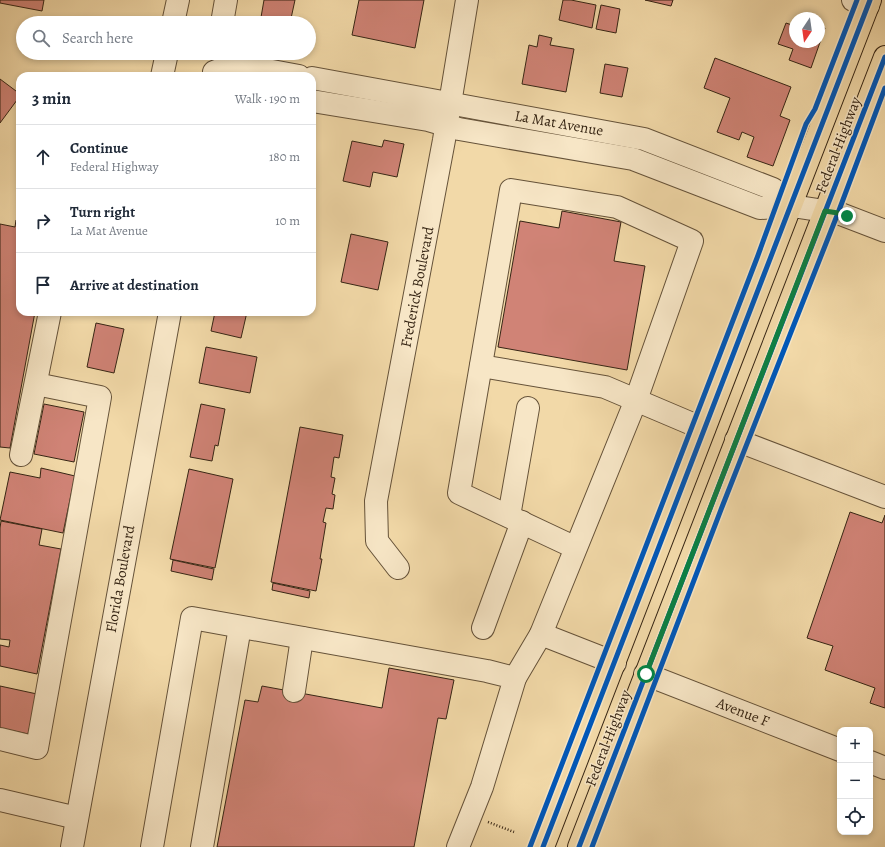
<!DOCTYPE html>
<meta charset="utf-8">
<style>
:root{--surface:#fff;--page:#f6f6f7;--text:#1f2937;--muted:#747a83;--line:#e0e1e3}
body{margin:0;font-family:Alegreya,serif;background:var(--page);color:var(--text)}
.controls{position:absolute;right:12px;bottom:12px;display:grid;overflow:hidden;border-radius:8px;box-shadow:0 2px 6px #0003}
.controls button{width:36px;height:36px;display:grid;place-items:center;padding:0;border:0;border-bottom:1px solid var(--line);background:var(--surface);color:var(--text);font:20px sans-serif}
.compass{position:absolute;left:789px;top:12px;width:36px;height:36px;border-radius:50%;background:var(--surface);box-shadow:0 2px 6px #0003;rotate:193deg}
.stop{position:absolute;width:12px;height:12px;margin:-9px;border:3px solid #0b8043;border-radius:50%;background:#fff}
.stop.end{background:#0b8043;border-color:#fff;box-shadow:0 1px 4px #0008}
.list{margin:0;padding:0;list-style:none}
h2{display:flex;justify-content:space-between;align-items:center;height:52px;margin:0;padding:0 16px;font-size:17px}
h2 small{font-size:13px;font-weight:400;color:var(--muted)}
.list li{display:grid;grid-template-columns:26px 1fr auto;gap:12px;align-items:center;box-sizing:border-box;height:64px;padding:0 16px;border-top:1px solid var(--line)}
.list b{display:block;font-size:15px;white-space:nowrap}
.list p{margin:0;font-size:13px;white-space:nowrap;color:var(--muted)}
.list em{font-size:13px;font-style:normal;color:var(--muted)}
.icon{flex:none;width:22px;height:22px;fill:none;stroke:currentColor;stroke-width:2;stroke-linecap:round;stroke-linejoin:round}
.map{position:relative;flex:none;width:885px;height:847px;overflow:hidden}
.search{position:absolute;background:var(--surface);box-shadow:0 2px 6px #0003;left:16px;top:16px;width:300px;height:44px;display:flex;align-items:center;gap:10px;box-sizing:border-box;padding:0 14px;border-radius:22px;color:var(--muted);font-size:15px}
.panel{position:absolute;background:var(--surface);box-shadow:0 2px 6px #0003;left:16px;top:72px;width:300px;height:244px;border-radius:12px}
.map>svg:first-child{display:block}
.building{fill:#d08376;stroke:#362514}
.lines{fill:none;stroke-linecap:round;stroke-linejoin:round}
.minor-casing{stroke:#655239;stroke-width:24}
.major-casing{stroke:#362514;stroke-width:24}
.path{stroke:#362514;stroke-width:2.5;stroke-dasharray:1 2;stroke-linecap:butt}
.minor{stroke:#f7e6c6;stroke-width:22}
.major{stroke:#f2d9a8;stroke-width:22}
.cycleway-casing{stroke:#f7e6c6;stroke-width:8}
.cycleway{stroke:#0057b8;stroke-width:5}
.route{stroke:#0b8043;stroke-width:5}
.labels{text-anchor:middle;stroke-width:3;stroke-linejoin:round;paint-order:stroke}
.street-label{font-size:15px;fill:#362514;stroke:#f7e6c6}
</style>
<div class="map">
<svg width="885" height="847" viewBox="0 0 885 847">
<rect width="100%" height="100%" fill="#f2d9a8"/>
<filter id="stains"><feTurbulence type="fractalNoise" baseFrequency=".005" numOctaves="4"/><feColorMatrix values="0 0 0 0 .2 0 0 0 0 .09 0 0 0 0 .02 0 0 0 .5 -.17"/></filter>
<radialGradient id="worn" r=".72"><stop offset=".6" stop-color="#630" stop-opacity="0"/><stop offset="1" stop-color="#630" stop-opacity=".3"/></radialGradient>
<g class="building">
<path d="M0 0H44L42 11 0 3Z"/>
<path d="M264 0H295L290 23H260Z"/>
<path d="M359 0H424L415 48 352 35Z"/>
<path d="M563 0H571L596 5 592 28 559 20Z"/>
<path d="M645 0H673L671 6Z"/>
<path d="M601 5 620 9 616 33 596 29Z"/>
<path d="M786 23 795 26V42H819V26L825 28 811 68 789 60 793 49 778 44Z"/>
<path d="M539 35 552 38 550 45 574 49 566 92 522 84 529 45 537 47Z"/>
<path d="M715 58 791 87 780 116 790 120 773 166 747 157 754 137 742 132 739 140 717 132 730 98 704 88Z"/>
<path d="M605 64 628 68 622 97 600 93Z"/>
<path d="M0 79 20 94V96L0 123Z"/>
<path d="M384 140 404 144 397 177 373 172 370 187 343 181 352 141 382 147Z"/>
<path d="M562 211 621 222 614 261 645 266 627 370 498 347 520 221 559 228Z"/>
<path d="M16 220H20V312H35L10 448 0 447V224L15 227Z"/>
<path d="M351 234 388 242 378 290 341 282Z"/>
<path d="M215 312H247L241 338 211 331Z"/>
<path d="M96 323 124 329 114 373 87 367Z"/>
<path d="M206 347 257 357 250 393 199 383Z"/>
<path d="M44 404 84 412 74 462 34 454Z"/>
<path d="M201 404 225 409 218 446 215 445 212 461 190 457Z"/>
<path d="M300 427 343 435 339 458 334 457 331 477 335 478 332 494 335 495 333 509 326 508 323 522 326 523 320 559H322L316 591 271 582Z"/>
<path d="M41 468 75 476 63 533 0 520 10 472 40 478Z"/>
<path d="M189 469 233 479 215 568 170 559Z"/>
<path d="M850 512 882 523 885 515V708L870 703 875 688 825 670 833 646 807 638Z"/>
<path d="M1 521 42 529 39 545 61 549 37 674 0 666V645L9 647 10 640 0 639V528Z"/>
<path d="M173 560 214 569 212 580 171 571Z"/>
<path d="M273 583 310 591 309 598 272 590Z"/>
<path d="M389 668 454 680 446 719 438 718 414 847H217L245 700 258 702 262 686 382 708Z"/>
<path d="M0 686 37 694 28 734 0 728Z"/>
</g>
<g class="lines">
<g class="minor-casing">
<g id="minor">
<path d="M853 0 868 6"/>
<path d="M173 23 178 0"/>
<path d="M222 23 226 0"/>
<path d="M162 76 167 53"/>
<path d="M218 76 214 72 234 64 299 76"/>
<path d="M312 78 644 139 773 189 792 206"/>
<path d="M312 101 428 120 459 129 633 159 760 208 792 206 838 213 885 231"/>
<path d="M481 366 605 387 704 429"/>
<path d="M736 440 885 497"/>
<path d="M21 455 50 312"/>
<path d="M509 516 528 408"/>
<path d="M398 568 377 541 376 501 444 140 467 0"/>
<path d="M483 628 522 522"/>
<path d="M541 634 615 663"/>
<path d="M645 674 840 750"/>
<path d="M515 678 541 634 636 400 692 241 617 207 511 190 459 493 576 548"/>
<path d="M294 691 302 638"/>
<path d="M0 739 37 748 100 397 36 384"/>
<path d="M870 762 885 768"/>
<path d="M0 800 77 818"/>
<path d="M72 847 170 312"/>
<path d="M152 847 192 618 487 671 515 678 482 787 458 847"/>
<path d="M202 847 240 627"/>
</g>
</g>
<g class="major-casing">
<g id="major">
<path d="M543 847 870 0"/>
<path d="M579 847 885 57"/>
</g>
</g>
<path class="path" d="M488 822 514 832"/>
<use href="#minor" class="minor"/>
<use href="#major" class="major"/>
<g class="cycleway-casing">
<g id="cycleway">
<path d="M530 847 757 258 806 124 815 109 857 0"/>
<path d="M543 847 870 0"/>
<path d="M579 847 885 57"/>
<path d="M592 847 722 507 838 213 885 88"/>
</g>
</g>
<use href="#cycleway" class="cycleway"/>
</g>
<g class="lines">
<path class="route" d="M646 674 825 211 838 213 847 216"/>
</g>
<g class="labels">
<g class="street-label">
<text transform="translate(559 123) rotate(10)" y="5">La Mat Avenue</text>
<text transform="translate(838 145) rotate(-69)" y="5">Federal Highway</text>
<text transform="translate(417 287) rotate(-79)" y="5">Frederick Boulevard</text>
<text transform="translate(120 579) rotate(-80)" y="5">Florida Boulevard</text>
<text transform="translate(743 712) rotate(21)" y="5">Avenue F</text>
<text transform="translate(608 738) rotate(-69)" y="5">Federal Highway</text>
</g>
</g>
<rect width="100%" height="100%" filter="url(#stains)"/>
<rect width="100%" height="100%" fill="url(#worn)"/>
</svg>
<div class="controls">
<button>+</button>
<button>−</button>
<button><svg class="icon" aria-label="locate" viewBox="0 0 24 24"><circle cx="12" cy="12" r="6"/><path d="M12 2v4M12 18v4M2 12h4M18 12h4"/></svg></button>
</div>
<svg class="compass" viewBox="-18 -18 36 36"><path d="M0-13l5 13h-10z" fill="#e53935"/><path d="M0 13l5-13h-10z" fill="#747a83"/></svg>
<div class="stop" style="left:646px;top:674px"></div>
<div class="stop end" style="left:847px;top:216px"></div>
<div class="search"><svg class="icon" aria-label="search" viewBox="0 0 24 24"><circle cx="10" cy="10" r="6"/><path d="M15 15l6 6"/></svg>Search here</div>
<section class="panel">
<h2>3 min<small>Walk · 190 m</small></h2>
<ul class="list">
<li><svg class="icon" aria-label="ahead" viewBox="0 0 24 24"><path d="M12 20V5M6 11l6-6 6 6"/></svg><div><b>Continue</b><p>Federal Highway</p></div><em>180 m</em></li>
<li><svg class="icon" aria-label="right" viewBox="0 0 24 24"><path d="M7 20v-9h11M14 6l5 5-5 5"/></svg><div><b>Turn right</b><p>La Mat Avenue</p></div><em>10 m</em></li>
<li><svg class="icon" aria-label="arrive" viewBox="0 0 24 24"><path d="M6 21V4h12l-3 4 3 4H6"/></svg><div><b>Arrive at destination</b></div></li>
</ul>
</section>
</div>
